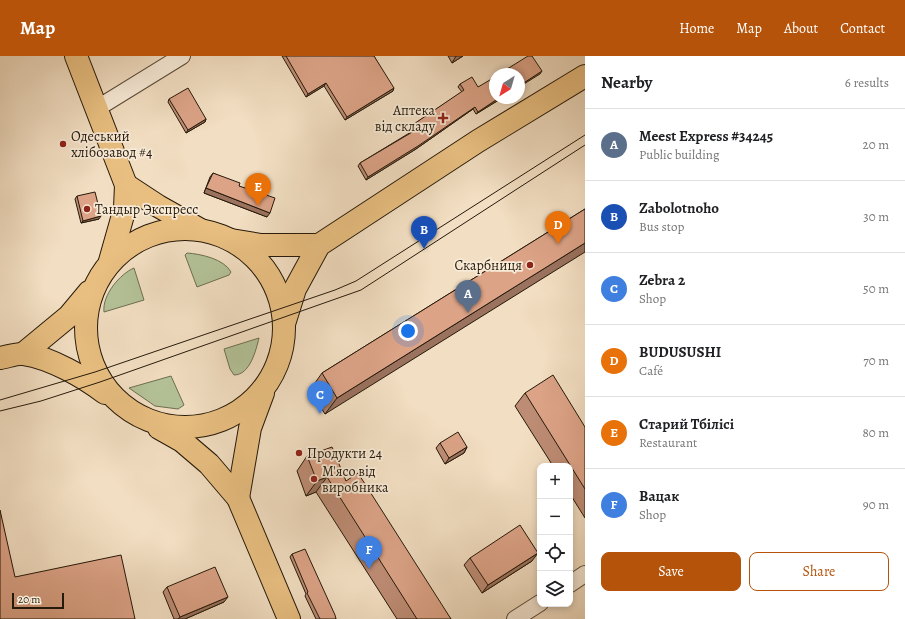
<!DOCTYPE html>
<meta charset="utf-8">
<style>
:root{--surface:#fff;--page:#f6f6f6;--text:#202124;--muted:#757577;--line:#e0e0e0;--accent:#b45309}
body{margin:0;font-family:Alegreya,serif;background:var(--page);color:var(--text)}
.controls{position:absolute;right:12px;bottom:12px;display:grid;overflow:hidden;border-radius:8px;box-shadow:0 2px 6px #0003}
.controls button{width:36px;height:36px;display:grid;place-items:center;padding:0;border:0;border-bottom:1px solid var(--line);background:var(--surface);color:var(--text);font:20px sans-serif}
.compass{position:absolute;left:489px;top:12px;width:36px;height:36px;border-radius:50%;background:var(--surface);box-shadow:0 2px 6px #0003;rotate:217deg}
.scale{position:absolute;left:12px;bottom:10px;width:52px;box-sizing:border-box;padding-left:4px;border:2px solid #25190a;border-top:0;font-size:11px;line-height:14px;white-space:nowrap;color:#25190a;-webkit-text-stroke:3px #f7ead7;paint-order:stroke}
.you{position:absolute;left:408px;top:275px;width:14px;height:14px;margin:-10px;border:3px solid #fff;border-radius:50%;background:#1a73e8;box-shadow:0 0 0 6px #1a73e833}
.badge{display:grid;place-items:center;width:26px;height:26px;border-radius:50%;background:var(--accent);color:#fff;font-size:13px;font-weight:700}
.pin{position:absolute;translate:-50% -33px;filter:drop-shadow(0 1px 2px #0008)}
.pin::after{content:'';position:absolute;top:21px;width:14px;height:12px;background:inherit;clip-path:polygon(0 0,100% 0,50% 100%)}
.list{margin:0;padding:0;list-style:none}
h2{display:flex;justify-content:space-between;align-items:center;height:52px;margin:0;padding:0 16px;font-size:17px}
h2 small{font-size:13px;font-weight:400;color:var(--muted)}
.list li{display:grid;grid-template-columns:26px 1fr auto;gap:12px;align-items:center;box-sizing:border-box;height:72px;padding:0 16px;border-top:1px solid var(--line)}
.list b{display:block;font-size:15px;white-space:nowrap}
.list p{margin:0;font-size:13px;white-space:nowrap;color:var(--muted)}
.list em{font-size:13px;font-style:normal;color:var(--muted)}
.actions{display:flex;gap:8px;padding:12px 16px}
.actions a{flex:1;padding:9px 0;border:1px solid var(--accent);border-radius:8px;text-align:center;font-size:14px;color:var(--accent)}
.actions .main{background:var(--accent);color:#fff}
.icon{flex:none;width:22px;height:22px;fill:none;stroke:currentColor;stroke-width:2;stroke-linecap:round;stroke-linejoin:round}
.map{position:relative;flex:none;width:585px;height:563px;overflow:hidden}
header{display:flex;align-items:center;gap:24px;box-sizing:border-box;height:56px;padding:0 20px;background:var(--accent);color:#fff}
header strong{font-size:19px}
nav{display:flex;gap:22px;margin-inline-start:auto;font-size:14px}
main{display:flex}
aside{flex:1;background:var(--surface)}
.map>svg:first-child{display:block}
.green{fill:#b4c298;stroke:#6c6e51}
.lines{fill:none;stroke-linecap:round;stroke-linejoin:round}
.street-casing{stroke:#584a38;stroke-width:18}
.primary-casing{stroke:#25190a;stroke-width:24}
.highway-casing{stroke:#25190a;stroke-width:24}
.street{stroke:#f7ead7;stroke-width:16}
.primary{stroke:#e9bf81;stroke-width:22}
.highway{stroke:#e9bf81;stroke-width:22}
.tram{stroke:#25190a;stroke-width:1}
.wall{fill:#bd8c74;stroke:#25190a}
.shaded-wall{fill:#9a725e;stroke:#25190a}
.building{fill:#dca387;stroke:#25190a}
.poi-dot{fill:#8f2418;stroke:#f7ead7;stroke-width:1.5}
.labels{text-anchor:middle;stroke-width:3.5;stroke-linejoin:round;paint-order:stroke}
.poi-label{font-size:14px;fill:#25190a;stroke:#f7ead7;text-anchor:start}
</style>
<header>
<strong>Map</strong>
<nav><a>Home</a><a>Map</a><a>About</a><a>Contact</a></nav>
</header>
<main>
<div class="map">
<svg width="585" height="563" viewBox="0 0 585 563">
<rect width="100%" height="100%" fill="#f2dec2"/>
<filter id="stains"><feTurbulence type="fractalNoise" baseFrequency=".005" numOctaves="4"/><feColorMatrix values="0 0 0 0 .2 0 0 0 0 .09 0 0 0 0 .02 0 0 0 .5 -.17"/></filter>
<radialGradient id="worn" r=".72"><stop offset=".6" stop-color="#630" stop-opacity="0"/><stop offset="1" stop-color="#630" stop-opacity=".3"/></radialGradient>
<g class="green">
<path d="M187 197C201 198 224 203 231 216L229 219 197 231 185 199Z"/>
<path d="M134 212 144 244 104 256C102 239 120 218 134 212Z"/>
<path d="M259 282C256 294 250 319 234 319L230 313 224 293Z"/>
<path d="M171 320 184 349 178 353 155 350 129 332Z"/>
</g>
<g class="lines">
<g class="street-casing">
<g id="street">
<path d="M96 53 182 0"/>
<path d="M570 528 585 518"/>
<path d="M515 563 540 547"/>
</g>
</g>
<g class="primary-casing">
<g id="primary">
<path d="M231 184 261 189H319"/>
<path d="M284 268 295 233 319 189 478 85 585 20"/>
</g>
</g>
<g class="highway-casing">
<g id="highway">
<path d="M76 0 126 129 125 152 110 205"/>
<path d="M126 129 158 150 199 173"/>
<circle cx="185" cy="272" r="99"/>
<path d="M23 298 69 260 89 236"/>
<path d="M0 302C7 301 17 297 24 298 51 302 84 321 105 337"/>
<path d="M159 372 182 385 209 408 238 442 289 563"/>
<path d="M238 442 250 372 263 337"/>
</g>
</g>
<use href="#street" class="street"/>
<use href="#primary" class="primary"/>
<use href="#highway" class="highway"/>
<g class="tram">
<path d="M0 344 95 316 335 234 356 225 585 79"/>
<path d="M0 355 41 345 100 326 361 234 585 89"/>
</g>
</g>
<g class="wall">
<path d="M282 0H374L393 35 345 64 324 30 306 41Z"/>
<path d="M448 0H463L452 7Z"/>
<path d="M460 28 478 31 495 42H502L476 58 473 53 416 93 366 124 358 110 360 107 411 76 409 73 411 70 462 36 458 31Z"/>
<path d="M169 43 206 63 205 66 186 77 168 46Z"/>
<path d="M213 117 239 130 267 161 204 137 210 121Z"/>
<path d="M77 140 99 163 81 167 75 143Z"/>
<path d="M585 153 325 358 310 334 322 317Z"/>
<path d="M525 337 585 371V462L570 438V410H553L515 350Z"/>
<path d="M440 387 467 391 464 397 445 408 436 392Z"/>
<path d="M307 400 346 425 451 563H397L316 436 306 440 297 415Z"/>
<path d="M292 498 336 563H316L305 540 306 538 290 501Z"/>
<path d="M470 502 532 505 482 537 464 509Z"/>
<path d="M167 531 224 546 185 563H174L163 536Z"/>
</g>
<g class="shaded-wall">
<path d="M456 0H463L452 7Z"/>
<path d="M542 15 540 18 519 31V30Z"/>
<path d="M326 27 324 30 306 41 308 38Z"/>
<path d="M394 32 393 35 345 64 347 61Z"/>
<path d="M499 42H502L476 58 478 56Z"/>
<path d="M475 51 473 53 416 93 366 124 368 121Z"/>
<path d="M206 63 205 66 186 77 188 74Z"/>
<path d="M206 132 270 157 267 161 204 137Z"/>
<path d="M101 160 99 163 81 167 83 165Z"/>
<path d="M585 187V196L325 358 337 342Z"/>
<path d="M467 391 464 397 445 408 449 402Z"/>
<path d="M327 421 316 436 306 440 317 425Z"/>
<path d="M538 497 532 505 482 537 488 529Z"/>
<path d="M228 541 224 546 185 563H178L180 561Z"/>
</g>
<g class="building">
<path d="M286 0H374L394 32 347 61 326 27 308 38Z"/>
<path d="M528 0H532L542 15 519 30V18H499Z"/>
<path d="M472 21 478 31 495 21V42H499L478 56 475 51 418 90 368 121 360 107 414 75 411 70 464 34 460 28Z"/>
<path d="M188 32 206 63 188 74 169 43Z"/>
<path d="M213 117 240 127 239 130 275 142 270 157 206 132Z"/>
<path d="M95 136 101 160 83 165 77 140Z"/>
<path d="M585 153V187L337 342 322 317Z"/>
<path d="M553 319 585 371V433L525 337Z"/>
<path d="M458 376 467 391 449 402 440 387Z"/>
<path d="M332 391 346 425 358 417 451 563H417L327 421 317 425 307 400Z"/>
<path d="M0 454 15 521 121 499 135 563H0Z"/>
<path d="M520 469 538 497 488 529 470 502Z"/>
<path d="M305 493 335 559 336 563H320L307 537 308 536 292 498Z"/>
<path d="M215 511 228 541 180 561 167 531Z"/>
</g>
<g class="poi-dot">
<path d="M441 56h4v4h4v4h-4v4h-4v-4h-4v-4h4z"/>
<circle cx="63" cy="88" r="4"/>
<circle cx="87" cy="153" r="4"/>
<circle cx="530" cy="209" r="4"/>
<circle cx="299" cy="397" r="4"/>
<circle cx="314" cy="423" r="4"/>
</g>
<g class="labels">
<g class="poi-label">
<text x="435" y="59" text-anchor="end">Аптека<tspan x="435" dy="16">від складу</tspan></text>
<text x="71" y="85">Одеський<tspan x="71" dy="16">хлібозавод #4</tspan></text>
<text x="95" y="158">Тандыр Экспресс</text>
<text x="522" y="214" text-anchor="end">Скарбниця</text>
<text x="307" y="402">Продукти 24</text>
<text x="322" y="420">М'ясо від<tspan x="322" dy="16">виробника</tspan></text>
</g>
</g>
<rect width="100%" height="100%" filter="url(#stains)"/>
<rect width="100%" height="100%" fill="url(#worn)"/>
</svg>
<div class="controls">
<button>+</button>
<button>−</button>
<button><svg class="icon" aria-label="locate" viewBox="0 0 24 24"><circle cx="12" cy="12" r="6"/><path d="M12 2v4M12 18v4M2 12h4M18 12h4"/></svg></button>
<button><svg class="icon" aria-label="layers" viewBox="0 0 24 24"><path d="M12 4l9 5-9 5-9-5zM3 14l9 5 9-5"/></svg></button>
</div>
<svg class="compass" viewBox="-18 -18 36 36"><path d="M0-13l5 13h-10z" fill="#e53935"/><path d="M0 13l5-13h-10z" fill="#757577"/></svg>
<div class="scale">20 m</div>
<div class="you"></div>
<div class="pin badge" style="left:468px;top:257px;background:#5c6f8a">A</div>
<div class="pin badge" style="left:424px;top:193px;background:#1a4fb4">B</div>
<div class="pin badge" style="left:320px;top:358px;background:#3f7fe0">C</div>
<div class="pin badge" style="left:558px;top:188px;background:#e8710a">D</div>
<div class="pin badge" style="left:258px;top:150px;background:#e8710a">E</div>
<div class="pin badge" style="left:369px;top:513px;background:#3f7fe0">F</div>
</div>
<aside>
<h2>Nearby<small>6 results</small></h2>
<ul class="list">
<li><span class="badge" style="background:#5c6f8a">A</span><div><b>Meest Express #34245</b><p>Public building</p></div><em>20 m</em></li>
<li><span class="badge" style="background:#1a4fb4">B</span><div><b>Zabolotnoho</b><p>Bus stop</p></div><em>30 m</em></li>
<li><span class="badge" style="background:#3f7fe0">C</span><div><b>Zebra 2</b><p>Shop</p></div><em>50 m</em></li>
<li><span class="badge" style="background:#e8710a">D</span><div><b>BUDUSUSHI</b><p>Café</p></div><em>70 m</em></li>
<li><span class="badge" style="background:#e8710a">E</span><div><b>Старий Тбілісі</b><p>Restaurant</p></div><em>80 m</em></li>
<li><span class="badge" style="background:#3f7fe0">F</span><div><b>Вацак</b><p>Shop</p></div><em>90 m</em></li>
</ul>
<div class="actions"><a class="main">Save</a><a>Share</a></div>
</aside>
</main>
